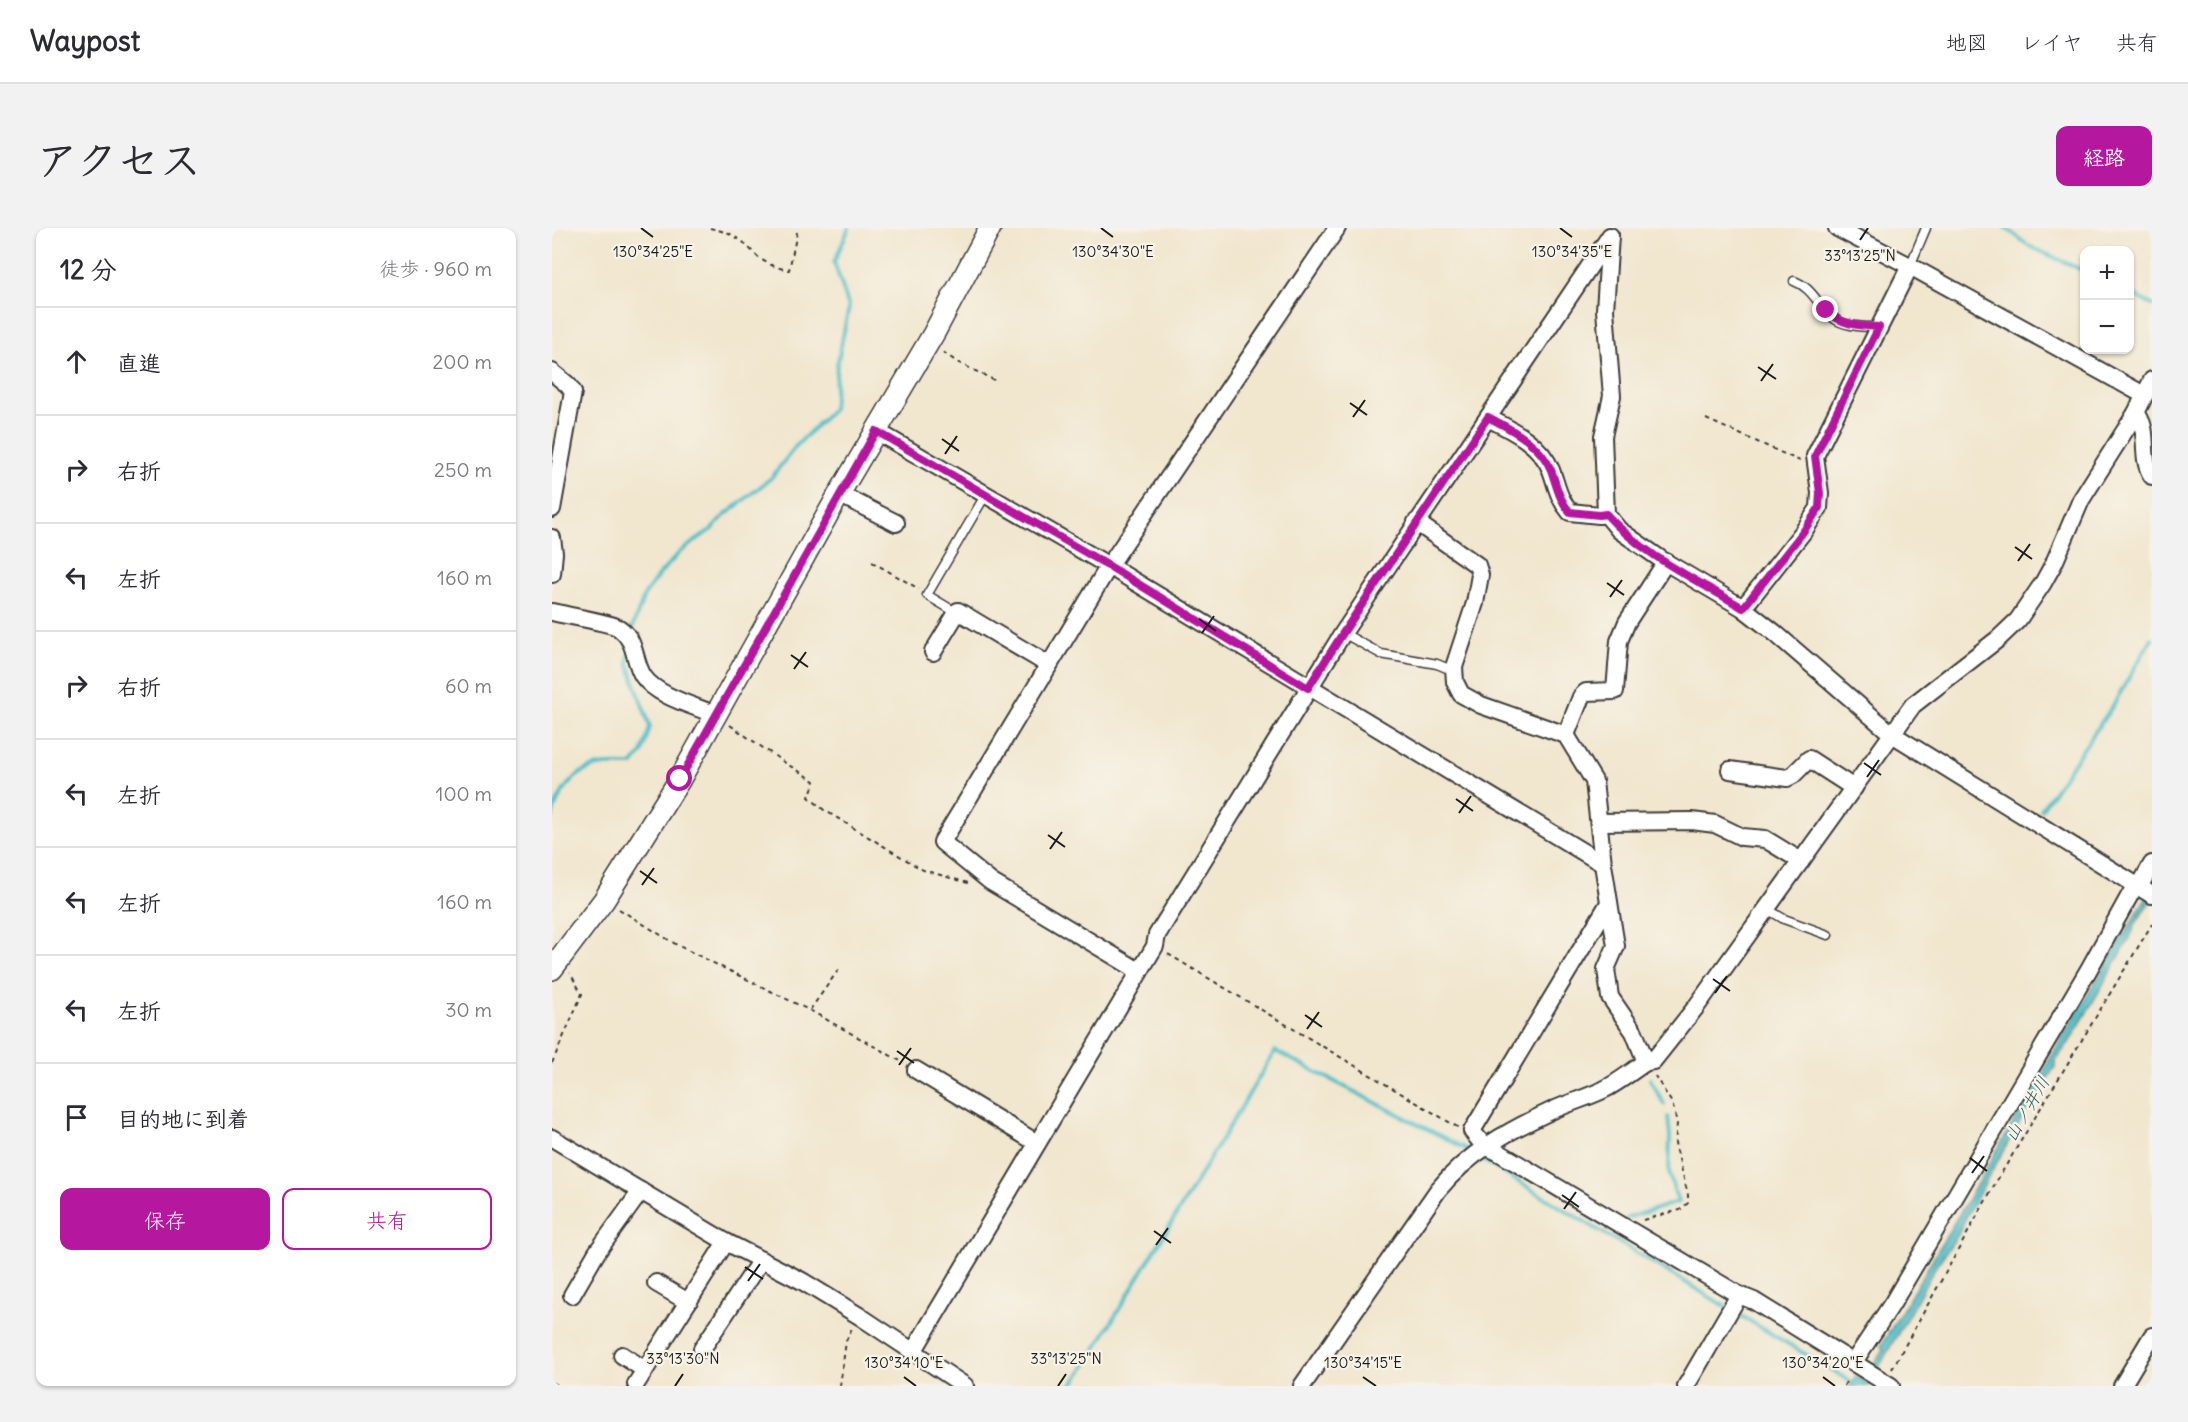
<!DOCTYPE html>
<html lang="ja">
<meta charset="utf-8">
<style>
:root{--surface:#fff;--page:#f2f2f3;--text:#2b2b33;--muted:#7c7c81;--line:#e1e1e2;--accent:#b5179e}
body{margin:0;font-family:Delius,"Klee One",sans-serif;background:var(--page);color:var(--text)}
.controls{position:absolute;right:18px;top:18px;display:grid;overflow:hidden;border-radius:12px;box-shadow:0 2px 4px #0004}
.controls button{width:54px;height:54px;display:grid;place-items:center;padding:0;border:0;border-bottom:2px solid var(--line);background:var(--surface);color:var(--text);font:30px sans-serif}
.stop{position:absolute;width:18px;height:18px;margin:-14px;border:4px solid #b5179e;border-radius:50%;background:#fff}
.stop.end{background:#b5179e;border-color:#fff;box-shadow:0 2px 6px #0008}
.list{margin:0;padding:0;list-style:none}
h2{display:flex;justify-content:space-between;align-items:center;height:78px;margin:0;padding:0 24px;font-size:26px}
h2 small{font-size:20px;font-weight:400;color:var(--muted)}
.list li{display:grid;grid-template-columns:39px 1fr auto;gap:18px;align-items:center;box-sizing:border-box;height:108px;padding:0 24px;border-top:2px solid var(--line)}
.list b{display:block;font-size:22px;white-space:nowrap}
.list em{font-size:20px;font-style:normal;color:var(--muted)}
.actions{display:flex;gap:12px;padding:18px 24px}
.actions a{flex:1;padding:14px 0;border:2px solid var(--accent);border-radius:12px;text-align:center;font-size:21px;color:var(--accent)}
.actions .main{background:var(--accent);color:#fff}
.icon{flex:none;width:33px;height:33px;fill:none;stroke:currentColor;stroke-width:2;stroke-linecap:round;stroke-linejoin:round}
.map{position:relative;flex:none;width:1600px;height:1158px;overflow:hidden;border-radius:12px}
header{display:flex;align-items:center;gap:36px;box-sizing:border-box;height:84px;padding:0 30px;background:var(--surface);border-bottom:2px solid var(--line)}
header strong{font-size:28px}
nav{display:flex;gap:33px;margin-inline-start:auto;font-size:21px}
.intro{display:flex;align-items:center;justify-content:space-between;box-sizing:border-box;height:144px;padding:0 36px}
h1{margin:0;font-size:42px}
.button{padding:15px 27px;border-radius:12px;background:var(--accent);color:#fff;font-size:21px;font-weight:700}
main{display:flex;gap:36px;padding:0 36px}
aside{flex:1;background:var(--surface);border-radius:12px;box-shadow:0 2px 4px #0004}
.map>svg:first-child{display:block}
.water{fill:#4fbdc7;stroke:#366c72;stroke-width:1.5}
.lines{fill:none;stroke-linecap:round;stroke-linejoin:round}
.stream{stroke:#4fbdc7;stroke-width:4}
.service-casing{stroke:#3c3a37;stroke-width:11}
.minor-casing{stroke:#3c3a37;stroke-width:20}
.tertiary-casing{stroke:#3c3a37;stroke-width:24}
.path{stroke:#3c3a37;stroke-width:2;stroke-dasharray:4.5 4.5;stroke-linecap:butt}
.service{stroke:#fff;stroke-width:8}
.minor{stroke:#fff;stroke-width:16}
.tertiary{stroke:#fff;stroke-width:21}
.route{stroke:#b5179e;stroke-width:8}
.ticks{fill:none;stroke:#1c1c1c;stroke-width:2}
.labels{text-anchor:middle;stroke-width:4.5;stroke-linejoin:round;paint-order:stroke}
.water-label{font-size:18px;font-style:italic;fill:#305c60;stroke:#f7f3e8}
.ticks-label{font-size:15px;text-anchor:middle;fill:#1c1c1c;stroke:#f7f3e8;stroke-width:4.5;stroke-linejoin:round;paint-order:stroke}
</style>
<header>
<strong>Waypost</strong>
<nav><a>地図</a><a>レイヤ</a><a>共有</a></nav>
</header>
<div class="intro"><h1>アクセス</h1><a class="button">経路</a></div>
<main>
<aside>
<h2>12 分<small>徒歩 · 960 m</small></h2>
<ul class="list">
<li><svg class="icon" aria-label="ahead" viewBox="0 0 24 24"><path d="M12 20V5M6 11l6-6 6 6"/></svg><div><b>直進</b></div><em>200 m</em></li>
<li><svg class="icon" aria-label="right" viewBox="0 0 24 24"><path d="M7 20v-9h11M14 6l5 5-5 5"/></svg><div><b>右折</b></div><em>250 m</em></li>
<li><svg class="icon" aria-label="left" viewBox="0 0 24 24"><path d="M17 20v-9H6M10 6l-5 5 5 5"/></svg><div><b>左折</b></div><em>160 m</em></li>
<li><svg class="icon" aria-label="right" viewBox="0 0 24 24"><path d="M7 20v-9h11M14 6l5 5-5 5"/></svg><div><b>右折</b></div><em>60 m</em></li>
<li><svg class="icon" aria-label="left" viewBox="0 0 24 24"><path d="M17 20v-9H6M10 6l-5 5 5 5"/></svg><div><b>左折</b></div><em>100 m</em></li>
<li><svg class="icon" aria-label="left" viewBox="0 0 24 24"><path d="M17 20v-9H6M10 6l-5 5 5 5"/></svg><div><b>左折</b></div><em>160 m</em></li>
<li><svg class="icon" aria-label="left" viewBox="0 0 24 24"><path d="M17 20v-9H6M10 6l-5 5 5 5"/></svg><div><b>左折</b></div><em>30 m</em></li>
<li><svg class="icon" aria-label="arrive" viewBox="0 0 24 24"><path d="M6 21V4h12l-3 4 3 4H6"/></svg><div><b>目的地に到着</b></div></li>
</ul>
<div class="actions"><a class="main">保存</a><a>共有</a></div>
</aside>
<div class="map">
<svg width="1600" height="1158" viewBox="0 0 1600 1158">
<rect width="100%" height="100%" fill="#f7f3e8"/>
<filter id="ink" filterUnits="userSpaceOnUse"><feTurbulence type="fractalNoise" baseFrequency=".0167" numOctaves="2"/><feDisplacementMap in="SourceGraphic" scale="12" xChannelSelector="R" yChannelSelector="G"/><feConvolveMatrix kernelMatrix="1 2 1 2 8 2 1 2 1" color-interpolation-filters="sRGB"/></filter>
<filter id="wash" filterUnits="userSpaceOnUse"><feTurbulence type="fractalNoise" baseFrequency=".008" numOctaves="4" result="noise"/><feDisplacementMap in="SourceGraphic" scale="24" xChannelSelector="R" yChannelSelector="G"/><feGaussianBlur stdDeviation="1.35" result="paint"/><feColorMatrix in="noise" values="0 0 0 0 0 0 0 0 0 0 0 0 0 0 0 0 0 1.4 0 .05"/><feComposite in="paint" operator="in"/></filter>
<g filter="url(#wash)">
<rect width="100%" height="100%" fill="#f1e6ce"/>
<path class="water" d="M1600 660V670L1584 695 1577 712 1518 813 1503 833V839L1476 880 1415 987 1406 1007 1384 1038 1319 1153 1316 1158H1298L1304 1148 1311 1152 1332 1121 1329 1118 1491 845 1499 828Z"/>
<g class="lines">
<g class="stream">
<path d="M1454 0 1477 18 1532 43"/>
<path d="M1578 65 1600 77"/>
<path d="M79 404 92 368 106 348 128 324 160 301 172 288 219 250 244 218 281 181 285 137 297 79 282 34 297 0"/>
<path d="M1489 582 1560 479 1600 410"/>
<path d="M0 590C5 567 21 543 46 538 56 536 69 537 80 537L90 525 98 499 76 435 77 427"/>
<path d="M1098 851 1112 876"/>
<path d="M932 933 1174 1079"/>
<path d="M1075 990 1126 974 1117 946 1118 907 1116 889"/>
<path d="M1183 1084 1306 1158"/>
<path d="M519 1158 530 1143 723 823 916 922"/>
</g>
</g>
</g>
<g filter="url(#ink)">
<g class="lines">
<g class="service-casing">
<g id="service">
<path d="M1358 38 1374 0"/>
<path d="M1242 53C1262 60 1267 81 1284 92 1297 99 1313 99 1327 99"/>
<path d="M405 385 375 367 434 266"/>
<path d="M791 405 829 426 885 436 902 443"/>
<path d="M1215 681 1232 691 1276 707"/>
</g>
</g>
<g class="minor-casing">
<g id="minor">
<path d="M1285 0 1358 38 1592 167"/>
<path d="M1058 8 1053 82 1060 168 1051 208 1054 286 1067 302 1110 332 1191 380 1223 405 1340 506 1600 667"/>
<path d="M0 144 16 157 21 164 0 281"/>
<path d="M1584 185C1599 202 1587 229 1600 248"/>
<path d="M936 190C960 202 988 215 999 242 1005 258 1006 270 1018 284L1047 287 1054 286"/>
<path d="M324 203 557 338 1051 636"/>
<path d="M287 266 344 295"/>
<path d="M864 294 925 337 928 347 923 375 902 439 903 454 909 466 929 477 1014 507 1042 553 1051 636 1064 718 1054 741 1058 769 1082 804 1094 834"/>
<path d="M0 310 2 325 0 346"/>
<path d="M1191 380 1251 304 1267 280 1268 265 1263 228 1358 38"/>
<path d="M0 384C12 387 60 395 67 400 85 413 81 432 91 448 104 468 143 478 164 487"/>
<path d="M381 424 406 383 497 437"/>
<path d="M1014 507 1029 469 1034 464 1063 463 1067 413 1075 394 1114 334"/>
<path d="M1178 542 1235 550 1241 547 1257 531 1302 560"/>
<path d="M1047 594 1140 593 1163 596 1190 609 1213 611 1249 633"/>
<path d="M1587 659 1600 636"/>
<path d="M1057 675 920 903 932 918 946 924 1187 1067 1202 1073 1339 1158"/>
<path d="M587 743 439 654 390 614 557 338 785 0"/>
<path d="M364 842 485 915"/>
<path d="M0 910 174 1014 250 1053 309 1089 413 1158"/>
<path d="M104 1055 136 1074"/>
<path d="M20 1067 45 1024 89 963"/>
<path d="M150 1121 209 1032"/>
<path d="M361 1124 603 718 605 707 791 405 1058 8"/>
<path d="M70 1127 93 1142"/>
<path d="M1301 1135 1340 1076 1537 741 1584 656"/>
<path d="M84 1156 174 1014"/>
<path d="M750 1158 886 962C916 925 956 903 999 883 1016 875 1034 870 1051 862 1066 855 1080 843 1094 834L1101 833 1144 779 1361 477 1446 411 1466 392 1491 355 1502 335 1529 272 1584 185 1600 152"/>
<path d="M1134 1158 1187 1067"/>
<path d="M1570 1158 1600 1108"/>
</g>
</g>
<g class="tertiary-casing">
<path id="tertiary" d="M0 741 52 672 128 551 287 266 382 105 438 0"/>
</g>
<g class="path">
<path d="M158 0 177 5 191 14 208 31 223 39 237 42 246 0"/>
<path d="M391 124 405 134 444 153"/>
<path d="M1154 191 1248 233"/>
<path d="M320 334 367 361"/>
<path d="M178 497 230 533 263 553 257 569 272 582 371 642 416 655"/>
<path d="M67 681 125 717 261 784 352 835"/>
<path d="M616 726 907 900"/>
<path d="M258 782 287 741"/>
<path d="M0 835 30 766 18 745"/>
<path d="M1091 992 1128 982 1136 975V967L1123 915 1125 896 1123 886 1120 875 1103 848"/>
<path d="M1340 1141 1444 954 1600 696"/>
<path d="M0 1155 7 1158"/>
<path d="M288 1158 294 1113 300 1100"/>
<path d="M1292 1158 1296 1150"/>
<path d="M1596 1158 1600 1150"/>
</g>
<use href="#service" class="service"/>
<use href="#minor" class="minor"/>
<use href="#tertiary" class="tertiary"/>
</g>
</g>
<g class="lines" filter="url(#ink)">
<path class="route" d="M128 551 324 203 557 338 756 460 791 405 936 189C960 202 988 215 999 242 1005 258 1006 270 1018 284L1047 287 1054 286C1090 327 1145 352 1191 380L1251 304 1267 280 1268 265 1263 228 1327 99C1306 98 1289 97 1274 82"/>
</g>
<path class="ticks" d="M89 0 101 9M549 0 561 9M1008 0 1020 9M1308 12 1316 0M1206 139 1224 151M1209 153 1221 136M798 175 815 187M801 189 813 172M390 211 407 223M393 226 405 208M1463 319 1480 331M1466 333 1478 316M1055 355 1072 367M1058 369 1070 352M647 391 664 403M650 405 662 388M239 427 256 439M242 441 254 424M1312 535 1329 547M1315 549 1327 532M904 571 921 583M907 585 919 568M496 607 513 619M498 621 510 604M88 643 105 655M90 657 102 640M1161 751 1178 763M1163 765 1175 748M753 787 770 799M755 801 767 784M345 823 362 835M347 837 359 820M1418 930 1435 943M1420 945 1432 928M1010 967 1027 979M1012 981 1024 964M602 1003 619 1015M604 1017 616 1000M193 1039 211 1051M196 1053 208 1036M352 1149 364 1158M811 1149 824 1158M1271 1149 1283 1158M123 1158 131 1146M506 1158 514 1146"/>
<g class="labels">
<g class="water-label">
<text transform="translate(1475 881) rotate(-60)" y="6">山ノ井川</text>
</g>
</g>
<g class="ticks-label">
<text x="101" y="29">130°34'25"E</text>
<text x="561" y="29">130°34'30"E</text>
<text x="1020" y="29">130°34'35"E</text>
<text x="1308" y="33">33°13'25"N</text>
<text x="131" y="1136">33°13'30"N</text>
<text x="514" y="1136">33°13'25"N</text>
<text x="352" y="1140">130°34'10"E</text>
<text x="811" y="1140">130°34'15"E</text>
<text x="1271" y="1140">130°34'20"E</text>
</g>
</svg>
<div class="controls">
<button>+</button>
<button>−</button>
</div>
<div class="stop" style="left:128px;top:551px"></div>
<div class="stop end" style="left:1274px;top:82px"></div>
</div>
</main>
